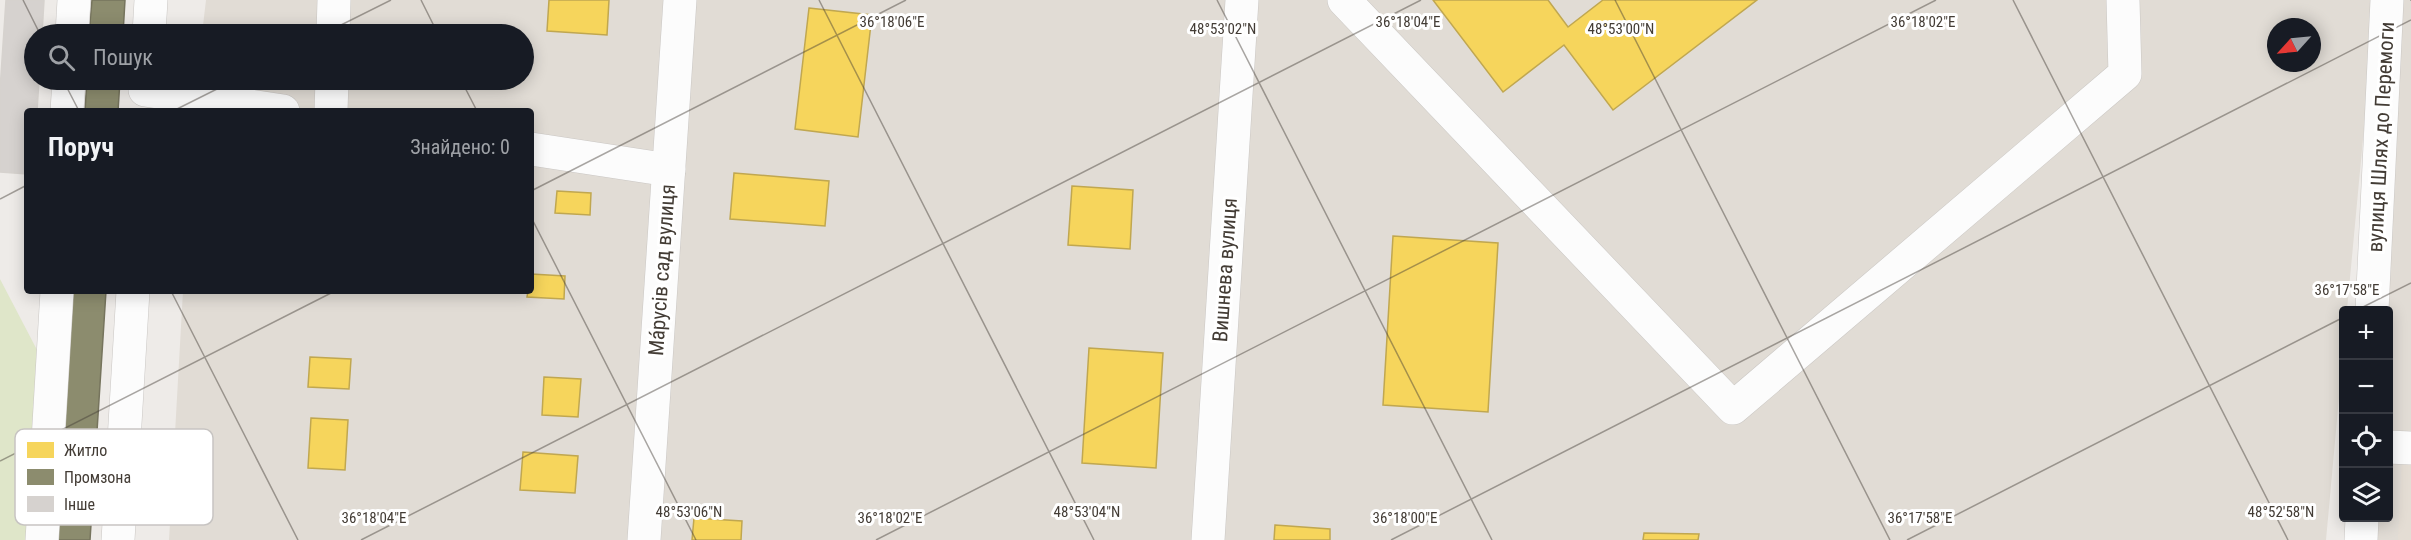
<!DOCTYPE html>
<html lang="uk">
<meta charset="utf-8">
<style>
:root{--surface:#171b24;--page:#20242c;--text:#f1f3f6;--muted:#9ea1a6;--line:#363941}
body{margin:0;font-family:"Roboto Condensed",sans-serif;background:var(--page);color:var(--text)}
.controls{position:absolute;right:18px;bottom:18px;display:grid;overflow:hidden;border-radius:6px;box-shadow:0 3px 15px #0003}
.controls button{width:54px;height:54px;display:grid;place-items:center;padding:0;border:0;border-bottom:2px solid var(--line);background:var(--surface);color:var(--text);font:30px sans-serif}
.compass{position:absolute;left:2267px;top:18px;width:54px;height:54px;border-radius:50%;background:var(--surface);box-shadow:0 3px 15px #0003;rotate:243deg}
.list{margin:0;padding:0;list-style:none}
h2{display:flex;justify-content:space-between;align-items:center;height:78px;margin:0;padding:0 24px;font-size:26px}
h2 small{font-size:20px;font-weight:400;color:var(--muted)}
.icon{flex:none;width:33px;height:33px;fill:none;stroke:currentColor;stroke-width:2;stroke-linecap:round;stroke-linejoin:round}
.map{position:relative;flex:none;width:2411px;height:540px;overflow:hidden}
.search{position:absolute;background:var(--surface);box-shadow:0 3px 15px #0003;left:24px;top:24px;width:510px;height:66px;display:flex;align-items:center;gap:15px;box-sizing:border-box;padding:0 21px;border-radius:33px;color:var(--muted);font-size:22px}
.panel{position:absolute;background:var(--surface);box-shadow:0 3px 15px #0003;left:24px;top:108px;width:510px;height:186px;border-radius:6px}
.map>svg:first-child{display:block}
.residential{fill:#e1dcd5;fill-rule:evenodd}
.education{fill:#e4ddd4}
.green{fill:#dfe6c9}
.homes{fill:#f6d55c;stroke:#c0a750;stroke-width:1.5}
.industry{fill:#8c8c6e;stroke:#76745d;stroke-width:1.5}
.building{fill:#d6d2cf;stroke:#d6d2ce;stroke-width:1.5}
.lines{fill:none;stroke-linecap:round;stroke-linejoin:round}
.minor-casing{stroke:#cac7c4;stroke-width:34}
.minor{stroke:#fcfcfc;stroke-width:33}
.ticks{fill:none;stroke:#433c35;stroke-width:1.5;stroke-opacity:0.45}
.labels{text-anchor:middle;stroke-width:6;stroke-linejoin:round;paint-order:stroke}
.street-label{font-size:21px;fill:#433c35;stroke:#fff}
.key{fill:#fff;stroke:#c7c4c2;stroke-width:1.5}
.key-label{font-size:16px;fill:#433c35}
.ticks-label{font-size:15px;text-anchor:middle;fill:#433c35;stroke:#fff;stroke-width:6;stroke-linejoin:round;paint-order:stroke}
</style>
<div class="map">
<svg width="2411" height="540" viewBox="0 0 2411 540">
<rect width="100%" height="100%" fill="#eeebe8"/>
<g class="residential">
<path d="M206 0H2376L2347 310H2344L2343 354 2326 540H169L183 291H531V111H194L197 80H524V34H202ZM2276 27H2312V63H2276Z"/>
<path d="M2387 0H2411V540H2361L2362 518H2388V310H2372Z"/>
</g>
<path class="education" d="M2402 456 2411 457V540H2398Z"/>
<path class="green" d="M0 279 47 369 34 540H0Z"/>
<g class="homes">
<path d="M549 0H609L607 35 547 31Z"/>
<path d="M1433 0H1548L1568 27 1603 0H1757L1613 110 1564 45 1503 92Z"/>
<path d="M809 8 872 15 858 137 795 129Z"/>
<path d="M734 173 829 181 825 226 730 219Z"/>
<path d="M1072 186 1133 190 1130 249 1068 245Z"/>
<path d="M557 191 591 193 590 215 555 213Z"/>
<path d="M1393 236 1498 243 1488 412 1383 405Z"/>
<path d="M531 274 565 276 564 299 527 297 528 291H531Z"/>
<path d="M1089 348 1163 353 1156 468 1082 463Z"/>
<path d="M310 357 351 359 349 389 308 387Z"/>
<path d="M544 377 581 379 578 417 542 415Z"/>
<path d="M311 418 348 420 345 470 308 468Z"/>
<path d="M523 452 578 456 575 493 520 490Z"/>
<path d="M694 518 742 521 741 540H692Z"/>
<path d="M1275 525 1330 529V540H1274Z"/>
<path d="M1644 533 1699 534 1698 540H1643Z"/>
</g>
<g class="industry">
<path d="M92 0H125L123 34H89Z"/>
<path d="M87 80H120L118 111H85Z"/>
<path d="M73 291H106L90 540H57Z"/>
</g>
<path class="building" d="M6 0H44L42 34H34V80H39L37 111H27V174L0 172V90Z"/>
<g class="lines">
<g class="minor-casing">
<g id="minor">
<path d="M1344 0 1733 408 2125 74 2123 0"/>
<path d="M72 34 74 0"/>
<path d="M149 34 151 0"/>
<path d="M333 34 334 0"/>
<path d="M145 90 283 111"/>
<path d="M67 111 69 80"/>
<path d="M331 111 332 80"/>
<path d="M531 149 669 170"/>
<path d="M2372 310 2387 0"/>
<path d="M2388 447 2411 448"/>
<path d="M42 540 57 291"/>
<path d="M118 540 133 291"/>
<path d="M644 540 680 0"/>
<path d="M1208 540 1242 0"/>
<path d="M2361 540 2362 518"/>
</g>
</g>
<use href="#minor" class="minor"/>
</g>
<path class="ticks" d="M23 0 40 34M421 0 438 34M819 0 1094 540M1217 0 1492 540M1615 0 1890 540M2013 0 2288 540M2411 0V1M323 34 391 0M63 80 79 111M461 80 477 111M173 111 235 80M531 191 906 0M0 199 27 185M531 217 696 540M171 291 298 540M2357 310 2411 283M0 461 335 291M361 540 1421 0M876 540 1936 0M1391 540 2411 20M1907 540 2344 317"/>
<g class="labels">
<g class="street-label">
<text transform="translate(2381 137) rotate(-87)" y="7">вулиця Шлях до Перемоги</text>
<text transform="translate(662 270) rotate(-86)" y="7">Мáрусів сад вулиця</text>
<text transform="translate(1225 270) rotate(-86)" y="7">Вишнева вулиця</text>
</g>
</g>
<rect x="15" y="429" width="198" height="96" rx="9" class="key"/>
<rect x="27" y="442" width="27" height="16" fill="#f6d55c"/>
<rect x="27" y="469" width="27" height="16" fill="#8c8c6e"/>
<rect x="27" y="496" width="27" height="16" fill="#d6d2cf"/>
<g class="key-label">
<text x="64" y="456">Житло</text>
<text x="64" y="483">Промзона</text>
<text x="64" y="510">Інше</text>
</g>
<g class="ticks-label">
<text x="892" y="27">36°18'06"E</text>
<text x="1408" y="27">36°18'04"E</text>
<text x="1923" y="27">36°18'02"E</text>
<text x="1223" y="34">48°53'02"N</text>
<text x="1621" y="34">48°53'00"N</text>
<text x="2347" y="295">36°17'58"E</text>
<text x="689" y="517">48°53'06"N</text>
<text x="1087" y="517">48°53'04"N</text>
<text x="2281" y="517">48°52'58"N</text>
<text x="374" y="523">36°18'04"E</text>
<text x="890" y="523">36°18'02"E</text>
<text x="1405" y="523">36°18'00"E</text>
<text x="1920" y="523">36°17'58"E</text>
</g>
</svg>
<div class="controls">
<button>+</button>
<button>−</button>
<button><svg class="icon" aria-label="locate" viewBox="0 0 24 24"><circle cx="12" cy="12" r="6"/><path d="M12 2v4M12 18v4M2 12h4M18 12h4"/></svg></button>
<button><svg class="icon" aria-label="layers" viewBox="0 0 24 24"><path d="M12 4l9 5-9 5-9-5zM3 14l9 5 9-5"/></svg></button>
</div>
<svg class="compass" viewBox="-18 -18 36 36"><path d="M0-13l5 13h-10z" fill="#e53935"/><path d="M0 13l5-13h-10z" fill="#9ea1a6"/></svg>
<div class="search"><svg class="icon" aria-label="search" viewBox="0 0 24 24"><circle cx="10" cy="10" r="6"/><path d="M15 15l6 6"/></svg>Пошук</div>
<section class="panel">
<h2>Поруч<small>Знайдено: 0</small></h2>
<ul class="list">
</ul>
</section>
</div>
